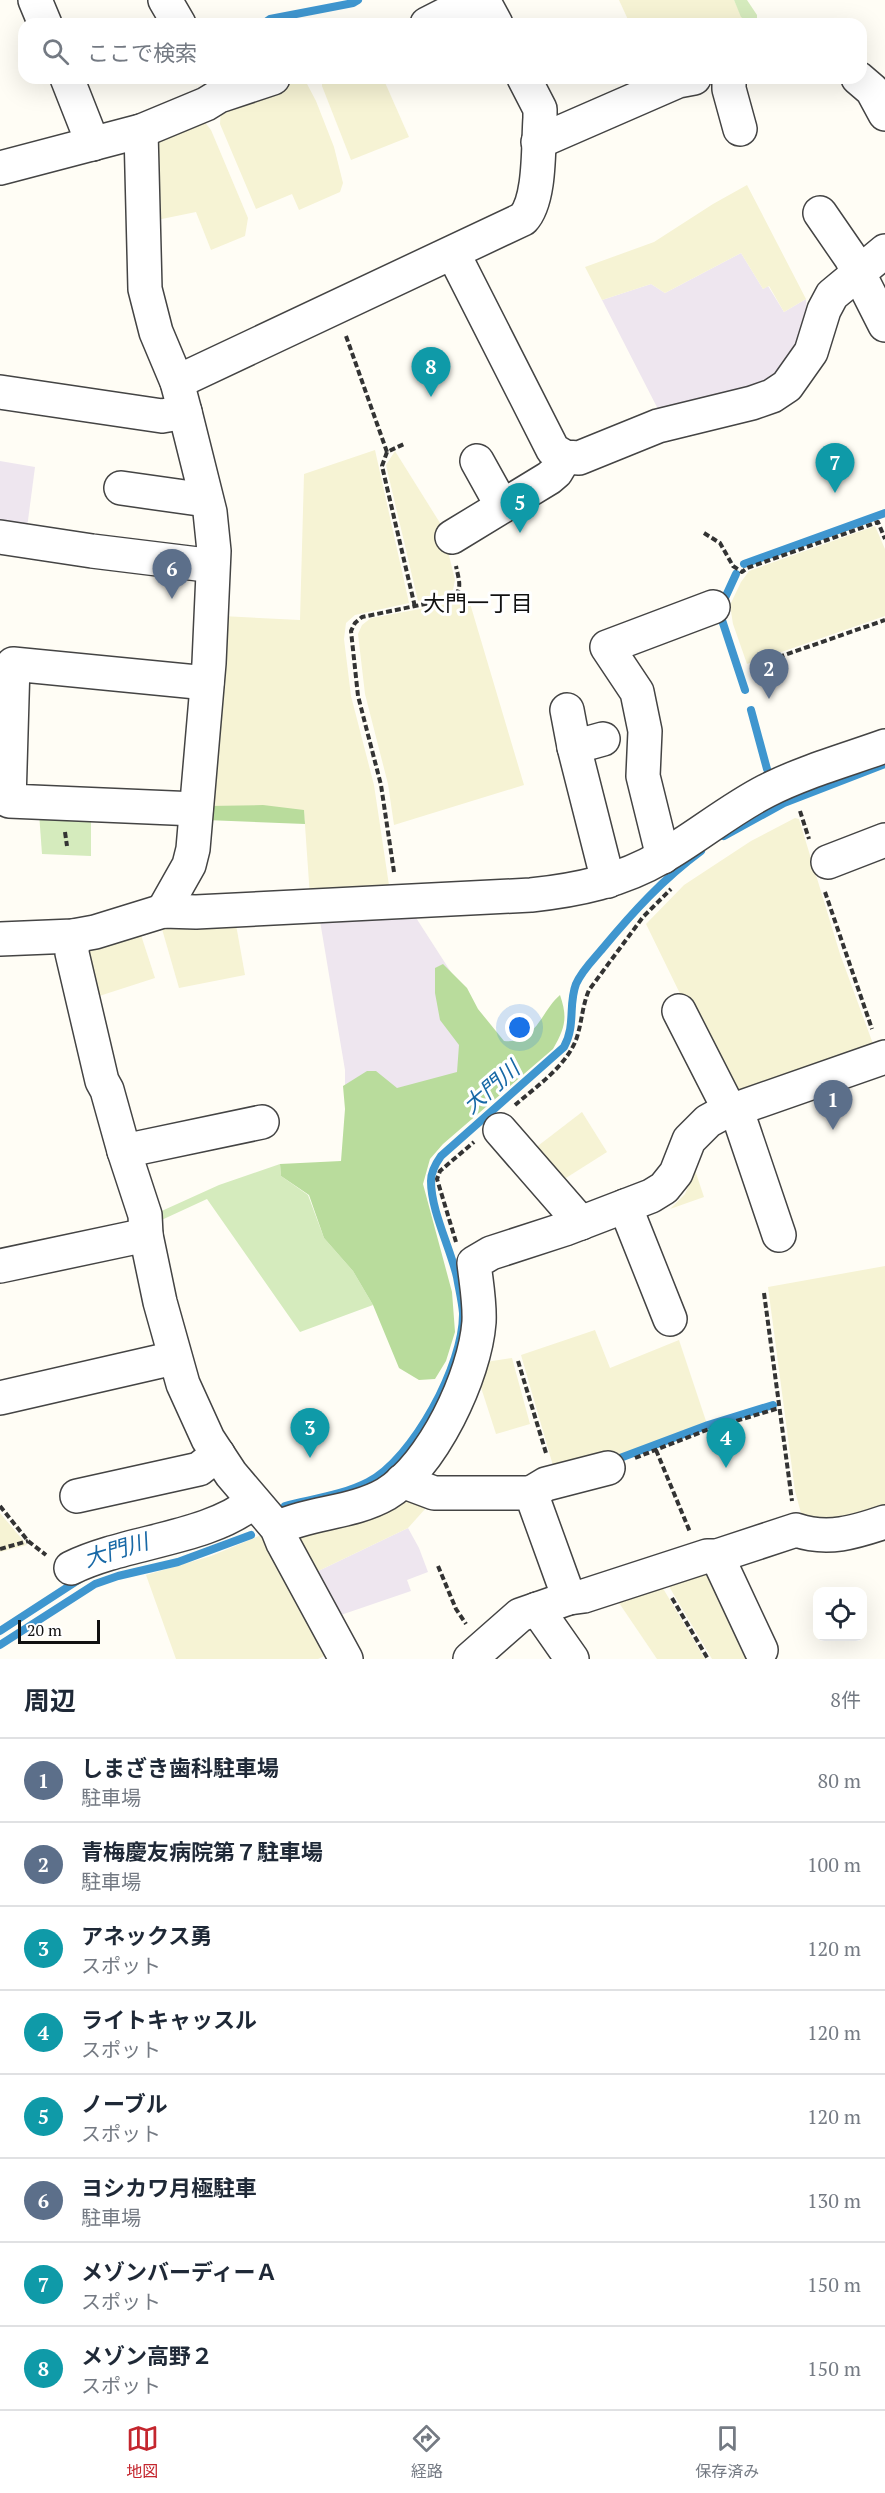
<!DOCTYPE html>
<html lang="ja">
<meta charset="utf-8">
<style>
:root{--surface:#fff;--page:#f6f6f7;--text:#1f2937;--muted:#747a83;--line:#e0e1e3;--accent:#c4262e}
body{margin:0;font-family:"PT Serif","Noto Sans JP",serif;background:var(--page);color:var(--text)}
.controls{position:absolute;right:18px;bottom:18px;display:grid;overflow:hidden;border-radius:12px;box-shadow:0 6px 24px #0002}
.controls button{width:54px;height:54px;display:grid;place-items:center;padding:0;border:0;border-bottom:2px solid var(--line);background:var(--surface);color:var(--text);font:30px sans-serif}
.scale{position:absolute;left:18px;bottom:15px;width:82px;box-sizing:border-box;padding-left:6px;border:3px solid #111;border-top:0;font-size:16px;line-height:21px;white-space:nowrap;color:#111;-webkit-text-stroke:4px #fff;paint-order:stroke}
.you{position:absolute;left:520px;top:1028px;width:21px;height:21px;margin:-15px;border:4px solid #fff;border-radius:50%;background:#1a73e8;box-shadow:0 0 0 9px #1a73e833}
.badge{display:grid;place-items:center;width:39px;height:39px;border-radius:50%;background:var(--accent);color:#fff;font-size:20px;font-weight:700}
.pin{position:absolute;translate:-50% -50px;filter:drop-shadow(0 2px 3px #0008)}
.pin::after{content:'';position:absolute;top:32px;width:21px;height:18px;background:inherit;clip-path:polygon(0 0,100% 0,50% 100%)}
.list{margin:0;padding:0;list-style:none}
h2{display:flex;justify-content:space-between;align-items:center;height:78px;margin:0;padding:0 24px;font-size:26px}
h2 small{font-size:20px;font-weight:400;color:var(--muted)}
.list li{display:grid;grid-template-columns:39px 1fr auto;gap:18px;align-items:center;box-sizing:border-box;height:84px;padding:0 24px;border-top:2px solid var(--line)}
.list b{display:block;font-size:22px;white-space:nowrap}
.list p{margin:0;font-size:20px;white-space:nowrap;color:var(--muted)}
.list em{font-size:20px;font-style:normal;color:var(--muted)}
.icon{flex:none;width:33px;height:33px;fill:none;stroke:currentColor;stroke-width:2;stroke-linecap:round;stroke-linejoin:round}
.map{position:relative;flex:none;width:885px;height:1659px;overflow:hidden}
.search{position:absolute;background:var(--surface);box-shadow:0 6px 24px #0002;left:18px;right:18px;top:18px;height:66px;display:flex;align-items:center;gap:15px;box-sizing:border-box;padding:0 21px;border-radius:18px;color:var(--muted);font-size:22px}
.sheet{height:750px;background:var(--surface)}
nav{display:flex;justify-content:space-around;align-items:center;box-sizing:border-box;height:84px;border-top:2px solid var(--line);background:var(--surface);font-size:16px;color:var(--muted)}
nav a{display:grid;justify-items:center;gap:3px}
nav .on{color:var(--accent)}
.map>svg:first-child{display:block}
.industrial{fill:#eee6ef}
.farmland{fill:#f6f3d4}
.green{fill:#d5ebbd}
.forest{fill:#b9dc9c}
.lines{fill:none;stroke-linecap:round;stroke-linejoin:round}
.stream{stroke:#3f96cf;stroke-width:8}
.minor-casing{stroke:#444;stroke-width:36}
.path{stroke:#333;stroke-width:4;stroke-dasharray:6 3;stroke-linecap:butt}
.minor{stroke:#fff;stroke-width:33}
.labels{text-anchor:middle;stroke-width:6;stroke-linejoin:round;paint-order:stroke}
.neighbourhood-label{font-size:22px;fill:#111;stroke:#fff}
.water-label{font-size:22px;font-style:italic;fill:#1768a6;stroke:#fff}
</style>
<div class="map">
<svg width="885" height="1659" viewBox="0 0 885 1659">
<rect width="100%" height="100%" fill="#fffdf5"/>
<g class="industrial">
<path d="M741 253 763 289 768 286 784 312 806 299 808 332 781 378 661 415 602 300 651 284 665 293Z"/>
<path d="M0 461 35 467 27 528 0 524Z"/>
<path d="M411 910 458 983 487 1071 345 1109V1070L319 915Z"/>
<path d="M408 1528 419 1548 428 1572 407 1580 411 1591 335 1617 312 1574Z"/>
</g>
<g class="farmland">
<path d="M619 0H734L745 24H630Z"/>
<path d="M322 78H383L409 137 351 160 322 86Z"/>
<path d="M301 79 306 82 316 101 334 147 343 183 340 192 299 210 292 194 256 209 220 124 221 107 251 93Z"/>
<path d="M200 116 211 130 248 218 245 236 211 250 196 212 152 221 150 151 162 133Z"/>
<path d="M747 185 806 299 784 312 769 286 763 289 741 253 665 293 651 284 602 300 585 267 654 242 713 204Z"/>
<path d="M375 450 409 603 355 615 346 623 344 639 351 696 374 785 390 892 310 897 304 811 208 806 222 616 300 620 304 474Z"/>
<path d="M395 451 445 531 446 543 455 580 453 590 444 595 418 601 386 465Z"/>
<path d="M875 526 885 549V616L747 664 733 624 730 605 741 582 749 571Z"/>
<path d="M469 600 524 785 394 825 388 784 365 694 358 634 362 625 371 618Z"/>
<path d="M795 818 799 819 840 954 876 1052 730 1096 646 924 684 885 751 841Z"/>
<path d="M235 919 245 975 179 988 162 929 167 923Z"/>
<path d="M140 932 155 978 90 999 81 956 90 942Z"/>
<path d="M582 1112 607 1152 558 1183 530 1152Z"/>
<path d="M695 1170 704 1197 670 1209 685 1194Z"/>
<path d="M885 1266V1515L849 1527 802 1517 795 1491 768 1287Z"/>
<path d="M595 1330 610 1368 679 1340 707 1424 600 1464 556 1476 521 1355Z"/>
<path d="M512 1358 530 1424 496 1434 476 1372 479 1363Z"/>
<path d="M403 1492 434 1499 408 1528 312 1574 292 1540Z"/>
<path d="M0 1513 27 1545 0 1552Z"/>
<path d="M266 1533 331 1653 318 1659H176L146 1575 211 1556Z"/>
<path d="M710 1563 755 1659H712L664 1578Z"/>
<path d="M658 1580 705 1659H657L613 1594Z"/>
</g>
<g class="green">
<path d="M734 0H747L757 15V23L750 24 741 17Z"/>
<path d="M39 813 91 815V856L42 854Z"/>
<path d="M280 1164 281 1176 308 1195 324 1238 353 1271 373 1305 300 1332 207 1199 155 1223V1214L219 1185Z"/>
</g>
<g class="forest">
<path d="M263 805 304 810 305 824 206 820 208 806Z"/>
<path d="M443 964 467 988 478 1009 504 1041C536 1044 541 1011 560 995 568 1018 565 1028 553 1049L443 1144 430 1159 423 1184 452 1292 455 1332 446 1361 435 1379 419 1380 399 1368 373 1305 353 1271 324 1238 309 1195 281 1176 280 1164 341 1161 345 1109 343 1086 367 1071H376L397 1088 457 1072 459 1045 440 1020 435 993V968Z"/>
</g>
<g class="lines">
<g class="stream">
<path d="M263 24 270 19 353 3 358 0"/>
<path d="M744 564 885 513"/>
<path d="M736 574 719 611 745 690"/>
<path d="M751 710 767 769"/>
<path d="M724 836 784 803 885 764"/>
<path d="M612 1461 708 1425 773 1405"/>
<path d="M285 1506C312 1499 343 1495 368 1482 413 1459 464 1364 463 1313 462 1301 459 1289 457 1277 450 1247 431 1211 431 1181 431 1171 436 1163 441 1156L564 1047C576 1025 568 1005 576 984 582 970 594 959 603 948 633 912 663 879 701 851"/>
<path d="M0 1631 80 1579"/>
<path d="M0 1645 95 1584 118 1576 178 1562 251 1535"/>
</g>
<g class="minor-casing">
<g id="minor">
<path d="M35 0 45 24"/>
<path d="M165 0 179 24"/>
<path d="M483 0 496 24"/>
<path d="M427 24 474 0"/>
<path d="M67 78 93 144"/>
<path d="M729 78V89L740 129"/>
<path d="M858 78 872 90 885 114"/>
<path d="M141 131 145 289 156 332 177 382 185 412 210 512 214 551 209 663 193 849 189 865 163 911"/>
<path d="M538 142 678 81 694 78"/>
<path d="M0 168 141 131 206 104 219 96 273 78"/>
<path d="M820 213 851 258 885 325"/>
<path d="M453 253 553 450 565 457 579 458 658 426 752 403 772 396 787 386 811 352 824 310 832 295 885 251"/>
<path d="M177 382 523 219C541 200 538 145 540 118V109L524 78"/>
<path d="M0 392 162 416 185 412"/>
<path d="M477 461 502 506"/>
<path d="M121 488 206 500"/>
<path d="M0 537 92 551 198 564 213 562"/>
<path d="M452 537 549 478 556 472 565 457"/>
<path d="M567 710 574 747 608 881"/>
<path d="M574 747 603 739"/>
<path d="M196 809 9 801 13 664 207 683"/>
<path d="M663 857 643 776 645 731 637 692 607 647 713 607"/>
<path d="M828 862 885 840"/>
<path d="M73 936 72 953 102 1081 107 1090 124 1151 145 1215 146 1235 160 1302 183 1384 208 1439 231 1474 277 1528 283 1543 346 1659"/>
<path d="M0 939 73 936 95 932 163 911 196 912 531 895C578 890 621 881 662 857 697 837 729 810 766 791 803 772 846 760 885 746"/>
<path d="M679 1011 730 1111"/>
<path d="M736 1108 779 1235"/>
<path d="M500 1130 581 1223"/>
<path d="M124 1151 262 1122"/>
<path d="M625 1206 670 1319"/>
<path d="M0 1266 146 1235"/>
<path d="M0 1398 174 1358"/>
<path d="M402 1481 434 1493H531L569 1598"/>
<path d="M531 1493 546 1484 608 1468"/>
<path d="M77 1496 199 1469 218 1454"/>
<path d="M277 1528C311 1512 353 1513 386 1494 433 1465 475 1376 479 1322 480 1302 476 1282 474 1263L491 1253 565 1229 651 1196 664 1188 676 1173 689 1140 708 1121 719 1115 885 1057"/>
<path d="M717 1556 761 1650"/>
<path d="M71 1568C126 1541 208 1539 253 1502"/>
<path d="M537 1609 572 1659"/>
<path d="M470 1659 520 1615 569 1598 584 1596 707 1556H717L796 1530C828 1541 855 1532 885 1522"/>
</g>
</g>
<g class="path">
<path d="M346 336 387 452 404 444"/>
<path d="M387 452 382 466 415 607"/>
<path d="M704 533 720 543 733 566 742 572 747 568 878 522 885 539"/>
<path d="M753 666 885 620"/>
<path d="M800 811 809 839"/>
<path d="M65 832 67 846"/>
<path d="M394 872 381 785 358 696 351 631 355 623 362 617 449 599C464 592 459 581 456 566"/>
<path d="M825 892 872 1029"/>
<path d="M515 1105C537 1086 565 1067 576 1040 582 1023 582 1006 589 990L643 917 671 889"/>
<path d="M456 1242 437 1179 440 1171 474 1142"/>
<path d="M764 1293 792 1501"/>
<path d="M518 1361 546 1453"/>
<path d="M656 1450 690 1532"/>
<path d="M635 1458 709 1429 779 1408"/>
<path d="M0 1506 28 1541 46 1555"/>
<path d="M0 1549 28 1541"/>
<path d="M438 1566 456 1609 466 1624"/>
<path d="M672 1598 708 1659"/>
</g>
<use href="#minor" class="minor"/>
</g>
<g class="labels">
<g class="neighbourhood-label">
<text x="478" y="611">大門一丁目</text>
</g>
<g class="water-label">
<text transform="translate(491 1087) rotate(-41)" y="8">大門川</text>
<text transform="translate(116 1550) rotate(-17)" y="8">大門川</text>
</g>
</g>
</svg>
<div class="controls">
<button><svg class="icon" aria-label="locate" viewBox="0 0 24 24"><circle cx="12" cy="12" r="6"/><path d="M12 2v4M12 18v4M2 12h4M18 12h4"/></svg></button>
</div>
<div class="scale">20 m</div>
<div class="you"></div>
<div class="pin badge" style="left:833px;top:1130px;background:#5c6f8a">1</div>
<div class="pin badge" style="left:769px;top:699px;background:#5c6f8a">2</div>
<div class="pin badge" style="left:310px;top:1458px;background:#0f9aa8">3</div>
<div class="pin badge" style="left:726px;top:1468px;background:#0f9aa8">4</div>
<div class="pin badge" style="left:520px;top:533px;background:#0f9aa8">5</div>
<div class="pin badge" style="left:172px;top:599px;background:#5c6f8a">6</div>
<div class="pin badge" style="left:835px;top:493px;background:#0f9aa8">7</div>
<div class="pin badge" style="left:431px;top:397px;background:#0f9aa8">8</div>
<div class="search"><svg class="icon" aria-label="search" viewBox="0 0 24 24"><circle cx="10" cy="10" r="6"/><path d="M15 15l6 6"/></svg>ここで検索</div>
</div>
<section class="sheet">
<h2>周辺<small>8件</small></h2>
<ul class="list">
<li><span class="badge" style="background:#5c6f8a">1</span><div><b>しまざき歯科駐車場</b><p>駐車場</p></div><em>80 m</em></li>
<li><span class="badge" style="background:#5c6f8a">2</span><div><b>青梅慶友病院第７駐車場</b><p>駐車場</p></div><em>100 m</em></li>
<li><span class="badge" style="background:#0f9aa8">3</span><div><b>アネックス勇</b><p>スポット</p></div><em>120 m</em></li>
<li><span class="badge" style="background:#0f9aa8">4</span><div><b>ライトキャッスル</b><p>スポット</p></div><em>120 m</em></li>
<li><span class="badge" style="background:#0f9aa8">5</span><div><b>ノーブル</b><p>スポット</p></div><em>120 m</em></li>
<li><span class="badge" style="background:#5c6f8a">6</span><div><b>ヨシカワ月極駐車</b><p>駐車場</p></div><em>130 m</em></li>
<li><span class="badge" style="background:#0f9aa8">7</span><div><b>メゾンバーディーＡ</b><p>スポット</p></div><em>150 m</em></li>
<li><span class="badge" style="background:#0f9aa8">8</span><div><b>メゾン高野２</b><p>スポット</p></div><em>150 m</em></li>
</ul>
</section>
<nav>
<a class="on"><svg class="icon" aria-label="map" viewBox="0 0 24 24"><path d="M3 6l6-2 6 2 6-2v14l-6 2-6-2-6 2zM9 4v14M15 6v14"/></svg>地図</a>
<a><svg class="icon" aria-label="directions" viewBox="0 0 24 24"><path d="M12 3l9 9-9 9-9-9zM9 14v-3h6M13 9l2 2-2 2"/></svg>経路</a>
<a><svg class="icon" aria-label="saved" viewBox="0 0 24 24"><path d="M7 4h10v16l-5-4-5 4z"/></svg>保存済み</a>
</nav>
